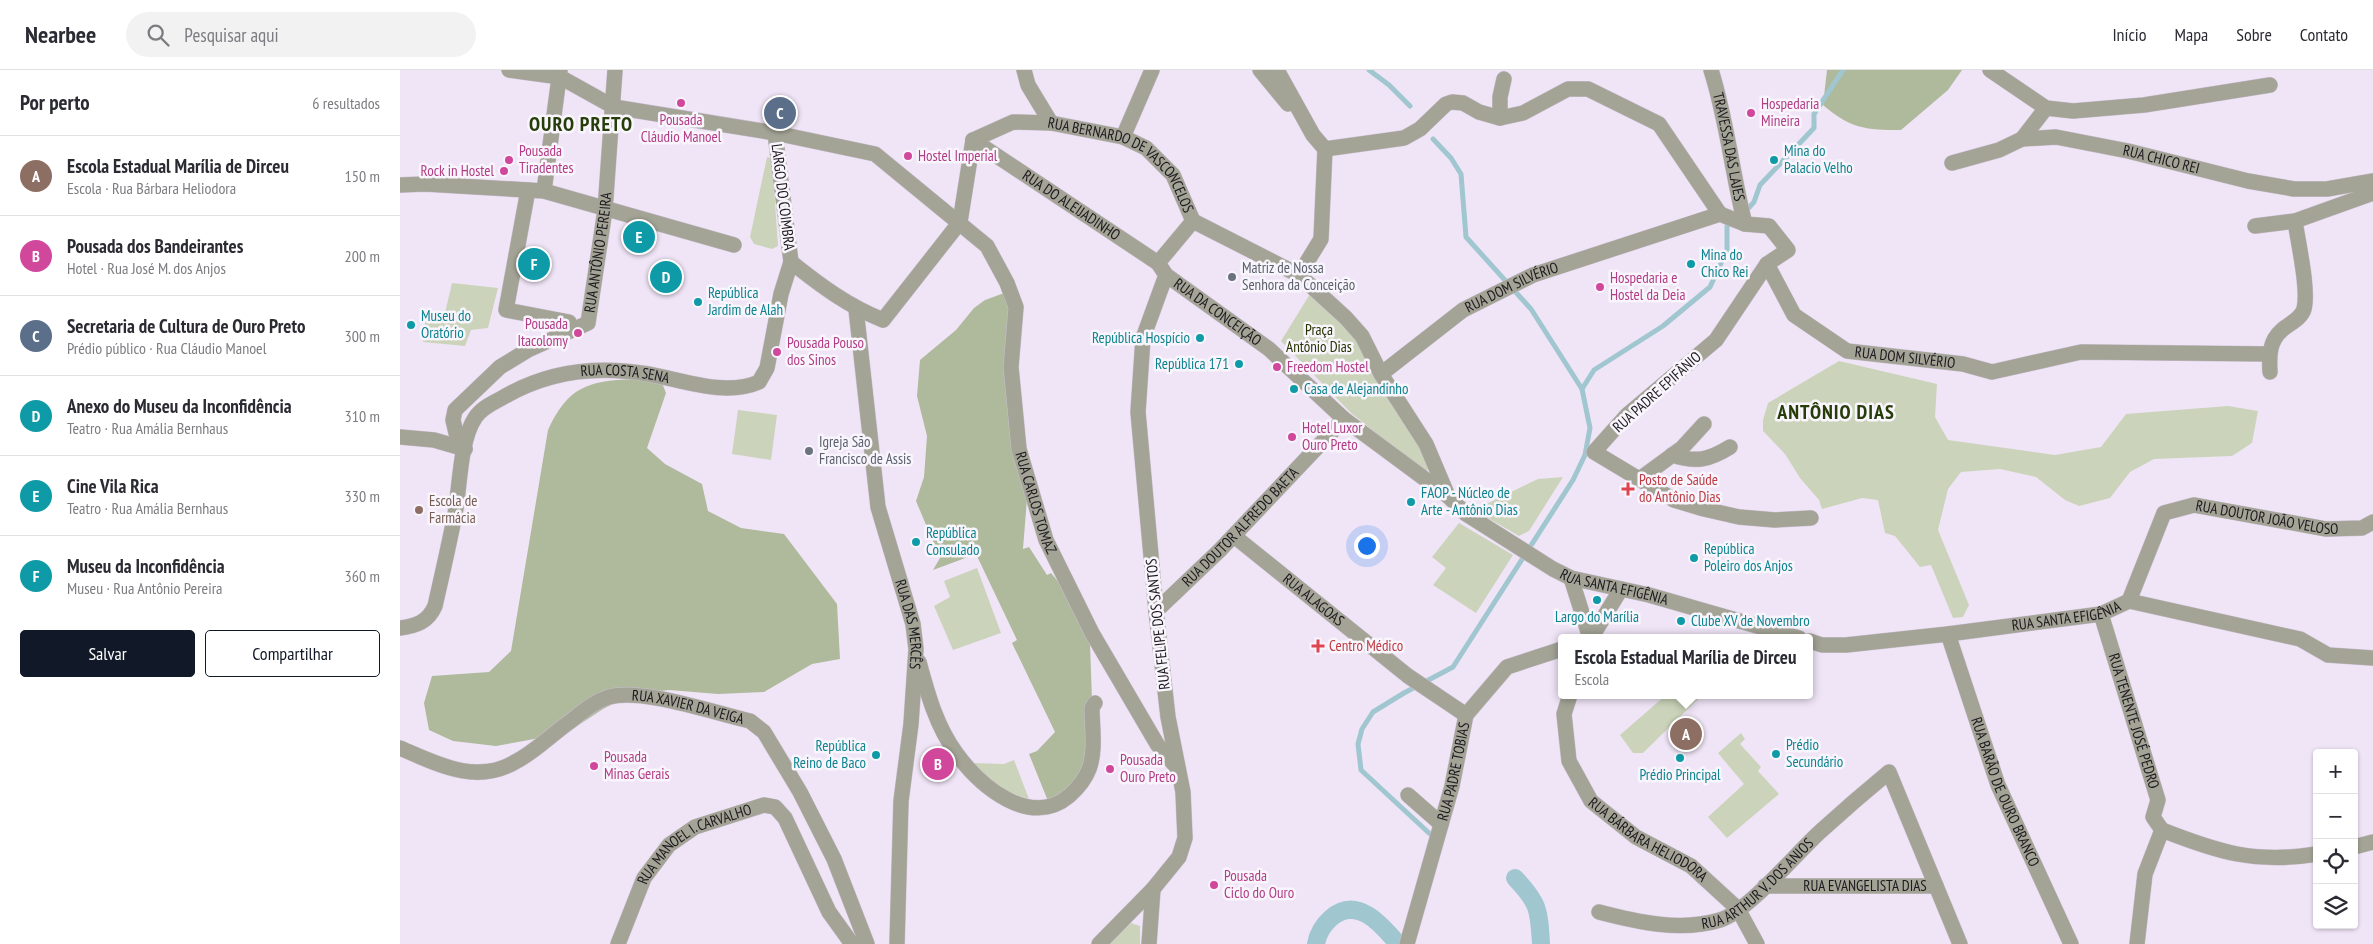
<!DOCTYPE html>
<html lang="pt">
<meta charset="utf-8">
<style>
:root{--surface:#fff;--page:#f2f2f3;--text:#2b2b33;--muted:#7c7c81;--line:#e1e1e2;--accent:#111827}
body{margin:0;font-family:"PT Sans Narrow",sans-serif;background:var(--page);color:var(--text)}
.controls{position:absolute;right:15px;bottom:15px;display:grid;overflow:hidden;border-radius:5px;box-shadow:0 1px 4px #0004}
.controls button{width:45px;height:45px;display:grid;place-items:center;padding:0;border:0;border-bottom:1px solid var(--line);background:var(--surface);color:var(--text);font:25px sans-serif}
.you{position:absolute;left:966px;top:475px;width:18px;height:18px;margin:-12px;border:4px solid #fff;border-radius:50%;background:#1a73e8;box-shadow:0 0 0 8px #1a73e833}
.badge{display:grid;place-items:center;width:32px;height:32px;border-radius:50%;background:var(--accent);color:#fff;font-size:16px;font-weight:700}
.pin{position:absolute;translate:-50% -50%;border:2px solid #fff;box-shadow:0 1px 5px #0006}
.popup{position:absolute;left:1158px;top:564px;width:255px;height:65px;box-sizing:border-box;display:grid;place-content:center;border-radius:5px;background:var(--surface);filter:drop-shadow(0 1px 4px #0005);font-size:16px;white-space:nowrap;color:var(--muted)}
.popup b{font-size:19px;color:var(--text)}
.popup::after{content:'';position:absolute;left:50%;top:100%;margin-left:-10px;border:10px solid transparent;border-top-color:var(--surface)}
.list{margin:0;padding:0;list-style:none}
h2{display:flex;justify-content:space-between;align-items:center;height:65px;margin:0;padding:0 20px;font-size:21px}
h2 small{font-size:16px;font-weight:400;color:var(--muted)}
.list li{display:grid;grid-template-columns:32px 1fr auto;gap:15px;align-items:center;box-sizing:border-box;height:80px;padding:0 20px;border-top:1px solid var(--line)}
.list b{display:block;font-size:19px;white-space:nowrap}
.list p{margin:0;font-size:16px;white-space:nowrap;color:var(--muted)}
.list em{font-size:16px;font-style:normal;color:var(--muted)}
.actions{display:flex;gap:10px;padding:15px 20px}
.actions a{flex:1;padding:11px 0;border:1px solid var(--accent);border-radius:5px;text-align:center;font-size:18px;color:var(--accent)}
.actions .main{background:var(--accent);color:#fff}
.icon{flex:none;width:28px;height:28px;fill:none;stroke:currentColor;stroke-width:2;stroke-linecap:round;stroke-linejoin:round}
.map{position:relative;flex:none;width:1973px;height:874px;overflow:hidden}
header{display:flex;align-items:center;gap:30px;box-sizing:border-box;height:70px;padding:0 25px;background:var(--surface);border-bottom:1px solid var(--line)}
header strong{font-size:24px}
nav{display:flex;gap:28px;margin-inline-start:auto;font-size:18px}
.search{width:350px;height:45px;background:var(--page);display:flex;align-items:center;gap:12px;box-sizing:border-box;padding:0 18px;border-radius:28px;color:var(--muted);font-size:19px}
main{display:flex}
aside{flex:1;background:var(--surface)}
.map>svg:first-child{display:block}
.green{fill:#cbd4ba}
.forest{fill:#afb99c}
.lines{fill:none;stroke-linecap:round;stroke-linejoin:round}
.stream{stroke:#a0c6cf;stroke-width:5}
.canal{stroke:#a0c6cf;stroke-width:18}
.minor-casing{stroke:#cac0d0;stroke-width:16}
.minor{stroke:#a3a396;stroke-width:15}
.hotel-dot{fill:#d1479c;stroke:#f9f5fc;stroke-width:2}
.culture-dot{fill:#0f9aa8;stroke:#f9f5fc;stroke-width:2}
.worship-dot{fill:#6b7280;stroke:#f9f5fc;stroke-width:2}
.health-dot{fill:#e0444e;stroke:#f9f5fc;stroke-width:2}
.education-dot{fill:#8d6e63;stroke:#f9f5fc;stroke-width:2}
.labels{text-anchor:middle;stroke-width:5;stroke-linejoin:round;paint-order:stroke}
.hotel-label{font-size:15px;fill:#b23c85;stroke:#f9f5fc;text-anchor:start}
.street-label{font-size:15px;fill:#1d191f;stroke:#f9f5fc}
.culture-label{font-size:15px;fill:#0d838f;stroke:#f9f5fc;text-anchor:start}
.worship-label{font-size:15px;fill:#5b616d;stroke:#f9f5fc;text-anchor:start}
.park-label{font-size:15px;fill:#263301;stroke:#f9f5fc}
.health-label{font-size:15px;fill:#be3a42;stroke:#f9f5fc;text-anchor:start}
.education-label{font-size:15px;fill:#785e54;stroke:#f9f5fc;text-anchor:start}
.district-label{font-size:20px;font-weight:bold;letter-spacing:1px;fill:#263d0a;stroke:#f9f5fc}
</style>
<header>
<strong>Nearbee</strong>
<div class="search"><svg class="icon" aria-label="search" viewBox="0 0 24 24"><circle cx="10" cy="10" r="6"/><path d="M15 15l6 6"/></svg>Pesquisar aqui</div>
<nav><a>Início</a><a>Mapa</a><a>Sobre</a><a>Contato</a></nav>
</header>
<main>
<aside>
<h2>Por perto<small>6 resultados</small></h2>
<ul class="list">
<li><span class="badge" style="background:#8d6e63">A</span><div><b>Escola Estadual Marília de Dirceu</b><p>Escola · Rua Bárbara Heliodora</p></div><em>150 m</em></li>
<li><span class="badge" style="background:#d1479c">B</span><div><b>Pousada dos Bandeirantes</b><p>Hotel · Rua José M. dos Anjos</p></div><em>200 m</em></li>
<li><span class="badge" style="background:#5c6f8a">C</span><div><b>Secretaria de Cultura de Ouro Preto</b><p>Prédio público · Rua Cláudio Manoel</p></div><em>300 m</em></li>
<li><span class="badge" style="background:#0f9aa8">D</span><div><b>Anexo do Museu da Inconfidência</b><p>Teatro · Rua Amália Bernhaus</p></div><em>310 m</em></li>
<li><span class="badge" style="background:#0f9aa8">E</span><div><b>Cine Vila Rica</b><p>Teatro · Rua Amália Bernhaus</p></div><em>330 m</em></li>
<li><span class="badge" style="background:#0f9aa8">F</span><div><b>Museu da Inconfidência</b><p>Museu · Rua Antônio Pereira</p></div><em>360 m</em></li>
</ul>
<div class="actions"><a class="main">Salvar</a><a>Compartilhar</a></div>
</aside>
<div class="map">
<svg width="1973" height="874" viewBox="0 0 1973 874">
<rect width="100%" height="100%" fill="#f0e5f7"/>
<g class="green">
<path d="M367 87 372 88 378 176 372 179 354 174 350 167Z"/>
<path d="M52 213 98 218 88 258 71 260 65 276 23 272 26 242 45 243Z"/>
<path d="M910 224 940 246 1018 359 1030 400H1022L950 342 881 271Z"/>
<path d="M1439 291 1537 314 1535 347 1548 370 1655 385 1701 377 1726 344 1828 336 1858 341 1852 373 1832 386 1754 389 1730 402 1710 428 1679 436 1665 430 1636 407 1600 399 1561 402 1548 419 1538 460 1569 535 1563 547 1553 548 1531 495 1520 497 1495 466 1485 463 1478 430 1462 428 1422 439 1419 430 1400 408 1385 384 1363 361V350L1368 333Z"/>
<path d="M338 340 377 345 371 390 332 384Z"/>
<path d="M1163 407 1129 461 1119 466 1074 440 1138 409Z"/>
<path d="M1059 453 1113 485 1076 543 1033 515 1046 498 1032 487Z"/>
<path d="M577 498 601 563 553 580 534 536 550 527 544 511Z"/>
<path d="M1266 625H1293L1298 629 1243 683H1233L1220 665Z"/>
<path d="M1341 663 1345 669 1340 674 1361 697 1358 701 1379 724 1327 768 1308 747 1344 714 1318 683Z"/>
<path d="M614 690 629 729 600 720 573 693 604 694Z"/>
<path d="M731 853 740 856V874H708Z"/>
</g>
<g class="forest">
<path d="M1427 0H1562L1548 20 1501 60C1466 60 1451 59 1423 35Z"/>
<path d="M607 222 628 416 623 479 629 477 647 505 651 503 665 520 690 574 692 630 686 692 672 715 648 731 629 684 637 681 655 662 612 573 617 570 576 484 533 500 540 488 516 431 524 407 527 366 517 326 520 290 556 260 574 238 585 230Z"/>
<path d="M233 309 262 313 266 323 247 378 265 394 302 414 308 441 341 458 384 464 437 534 440 589 412 594 364 622 318 624 269 620 233 624 203 639 168 662 129 670 96 676 53 671 29 660 24 633 32 606 89 602 111 581 148 360C168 317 187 311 233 309Z"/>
</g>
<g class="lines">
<g class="stream">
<path d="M969 0 989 15 1010 36"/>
<path d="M1345 142 1354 132 1360 115 1414 58V44L1443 0"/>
<path d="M1182 319 1194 300 1263 256 1310 217 1327 180V156L1332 152"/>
<path d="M1030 764 961 700 958 674 962 659 973 642 1004 623 1053 597 1173 410 1185 385 1190 358 1182 319 1131 239 1066 167 1061 104 1051 88 1033 69"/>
</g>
<g class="canal">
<path d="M1115 808C1139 833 1139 840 1141 874"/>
<path d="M916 874C918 863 923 855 931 848 957 825 982 855 998 874"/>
</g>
<g class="minor-casing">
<g id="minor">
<path id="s1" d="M109 0 160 7 214 37 375 63 475 84 587 176 607 213 616 237 611 297 619 379 646 470 692 563 757 674 778 699"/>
<path d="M624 0 628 15 651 53"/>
<path d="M860 0 888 34"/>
<path d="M877 0 913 65 925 79 921 169 899 205"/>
<path id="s2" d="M1311 0C1327 50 1332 103 1345 154"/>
<path d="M1590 0 1646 38 1673 41 1744 35 1870 15"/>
<path d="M1100 48V27L1104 9"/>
<path d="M723 67 752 0"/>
<path d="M1622 69 1646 38"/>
<path id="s3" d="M573 70 758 193 766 205 869 279 944 349 1048 426 1066 444 1153 499 1171 508 1249 525 1399 568"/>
<path id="s4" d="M573 70 613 52 651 53 723 67 746 78 773 105 793 151 899 205 946 248 962 266 981 304 1026 374 1048 426"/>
<path d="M925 79 1004 68 1020 59 1046 34 1052 32 1063 33 1079 42 1100 48 1123 43 1168 19H1188L1259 54 1320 144"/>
<path id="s5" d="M1552 93 1599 80 1622 69 1656 67 1728 81 1848 111 1894 119H1927L1973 111"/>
<path d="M0 115 25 114 144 121 334 175"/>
<path d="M128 120 106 240 169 252"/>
<path d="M144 121 160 0"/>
<path d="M1855 156 1895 151 1973 123"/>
<path d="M391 192C421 216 448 236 483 250L560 152 573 70"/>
<path d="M758 193 793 151"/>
<path d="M1367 194 1316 270 1227 345 1194 382 1274 430 1304 439 1339 447 1375 450 1411 448"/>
<path id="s6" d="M456 239 478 437 513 554 516 579 511 654 501 731 497 874"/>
<path d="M1870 302C1869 287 1869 271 1882 260 1890 253 1901 249 1904 239 1909 220 1898 172 1895 151"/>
<path id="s7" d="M981 304 1063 240 1133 205 1320 144 1345 154 1369 156 1388 180 1367 194 1394 245 1447 281 1563 294 1592 302 1681 282 1869 284"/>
<path d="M0 367 34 370 65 379"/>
<path id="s8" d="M65 379 56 363 53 350 55 340 100 297 128 280 188 253 205 140 215 0"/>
<path d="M1272 385C1296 393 1309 390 1330 377"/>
<path d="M1241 408 1282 378 1304 354"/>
<path id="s9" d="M834 466 1008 606 1066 645"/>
<path d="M1171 508 1190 568"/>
<path id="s10" d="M1729 531 1764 443 1794 435 1926 459 1962 458 1973 452"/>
<path id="s11" d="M756 541 820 480 944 349"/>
<path id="s12" d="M1701 544 1758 730 1753 747 1762 760 1745 804 1737 874"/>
<path id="s13" d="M0 558C16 556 28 552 35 536 42 505 49 475 55 444 60 416 60 370 75 348 81 338 93 333 102 328 147 301 196 295 248 304 283 310 325 327 359 312L367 298 381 224 391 192 375 63"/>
<path id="s14" d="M1548 564 1598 715 1671 874"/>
<path d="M1191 568 1221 519"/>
<path id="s15" d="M1410 571 1422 575H1446L1548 564 1701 544 1729 531 1900 569 1928 585 1973 588"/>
<path d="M519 592C528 625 536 655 556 683 580 716 630 759 669 726 678 718 685 710 689 699 696 681 692 657 692 638L695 633"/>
<path id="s16" d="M1170 625 1164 644 1169 691 1191 731 1236 767 1291 796 1338 839 1357 874"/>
<path id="s17" d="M0 678C37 694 76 715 115 692 133 683 148 668 164 656 178 646 192 632 209 627 243 618 314 643 350 651L364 662 400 722 434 789 467 874"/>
<path d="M1008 725 1041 754"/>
<path d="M1762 760C1818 782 1855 794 1917 784"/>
<path d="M1954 777 1973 772"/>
<path id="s18" d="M1365 816H1536"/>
<path id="s19" d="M1199 842C1237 852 1281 862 1320 850 1349 841 1397 782 1422 760 1444 740 1466 721 1489 702L1560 874"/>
<path id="s20" d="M218 874 244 808 269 775 295 757 364 735 375 737 385 748 429 842 452 874"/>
<path d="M699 874 753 819 779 787 785 768 783 722 768 647 756 541 738 342 743 268 766 205"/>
<path d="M749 874 753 819"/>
<path id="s21" d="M1007 874 1052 716 1066 645 1107 597 1162 579"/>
</g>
</g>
<use href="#minor" class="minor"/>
</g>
<g class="hotel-dot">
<circle cx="281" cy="33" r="5"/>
<circle cx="1351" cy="43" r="5"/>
<circle cx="508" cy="86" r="5"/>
<circle cx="109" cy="90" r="5"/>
<circle cx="104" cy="101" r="5"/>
<circle cx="1200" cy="217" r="5"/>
<circle cx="178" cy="263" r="5"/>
<circle cx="377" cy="282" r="5"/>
<circle cx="877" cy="297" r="5"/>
<circle cx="892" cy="367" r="5"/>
<circle cx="194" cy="696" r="5"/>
<circle cx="710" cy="699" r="5"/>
<circle cx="814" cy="815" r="5"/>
</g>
<g class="culture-dot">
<circle cx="1374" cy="90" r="5"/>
<circle cx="1291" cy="194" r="5"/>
<circle cx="298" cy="232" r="5"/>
<circle cx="11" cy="255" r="5"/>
<circle cx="800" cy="268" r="5"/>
<circle cx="839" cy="294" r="5"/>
<circle cx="894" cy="319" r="5"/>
<circle cx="1011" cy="432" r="5"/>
<circle cx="516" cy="472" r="5"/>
<circle cx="1294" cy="488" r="5"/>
<circle cx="1197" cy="530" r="5"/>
<circle cx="1281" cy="551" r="5"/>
<circle cx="1376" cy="684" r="5"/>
<circle cx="476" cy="685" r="5"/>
<circle cx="1280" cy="688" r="5"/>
</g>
<g class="worship-dot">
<circle cx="832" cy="207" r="5"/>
<circle cx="409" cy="381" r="5"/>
</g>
<g class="health-dot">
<path d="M1225.5 411.5h5v5h5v5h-5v5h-5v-5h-5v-5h5z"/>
<path d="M915.5 568.5h5v5h5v5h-5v5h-5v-5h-5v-5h5z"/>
</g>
<circle class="education-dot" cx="19" cy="440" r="5"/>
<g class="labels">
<g class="hotel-label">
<text x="1361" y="39">Hospedaria<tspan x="1361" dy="17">Mineira</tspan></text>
<text x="281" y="55" text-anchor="middle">Pousada<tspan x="281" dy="17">Cláudio Manoel</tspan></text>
<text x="119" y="86">Pousada<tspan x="119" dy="17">Tiradentes</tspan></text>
<text x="518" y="91">Hostel Imperial</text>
<text x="94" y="106" text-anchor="end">Rock in Hostel</text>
<text x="1210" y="213">Hospedaria e<tspan x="1210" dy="17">Hostel da Deia</tspan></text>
<text x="168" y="259" text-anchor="end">Pousada<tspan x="168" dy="17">Itacolomy</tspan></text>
<text x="387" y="278">Pousada Pouso<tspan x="387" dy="17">dos Sinos</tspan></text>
<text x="887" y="302">Freedom Hostel</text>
<text x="902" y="363">Hotel Luxor<tspan x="902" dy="17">Ouro Preto</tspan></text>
<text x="204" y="692">Pousada<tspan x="204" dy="17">Minas Gerais</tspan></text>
<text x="720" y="695">Pousada<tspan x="720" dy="17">Ouro Preto</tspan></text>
<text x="824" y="811">Pousada<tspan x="824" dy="17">Ciclo do Ouro</tspan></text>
</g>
<g class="street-label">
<text dy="5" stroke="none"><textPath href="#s2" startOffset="79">TRAVESSA DAS LAJES</textPath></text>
<text dy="5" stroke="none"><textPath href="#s5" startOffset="216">RUA CHICO REI</textPath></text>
<text dy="5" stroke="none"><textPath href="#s4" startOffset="169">RUA BERNARDO DE VASCONCELOS</textPath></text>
<text transform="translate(383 127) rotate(83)" y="5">LARGO DO COIMBRA</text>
<text dy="5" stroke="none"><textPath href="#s3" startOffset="118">RUA DO ALEIJADINHO</textPath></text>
<text dy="5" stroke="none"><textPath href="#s8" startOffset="274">RUA ANTÔNIO PEREIRA</textPath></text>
<text dy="5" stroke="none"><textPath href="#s7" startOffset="158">RUA DOM SILVÉRIO</textPath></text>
<text dy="5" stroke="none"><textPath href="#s3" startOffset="300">RUA DA CONCEIÇÃO</textPath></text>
<text dy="5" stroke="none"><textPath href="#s7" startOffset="666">RUA DOM SILVÉRIO</textPath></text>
<text dy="5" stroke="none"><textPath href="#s13" startOffset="399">RUA COSTA SENA</textPath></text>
<text transform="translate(1257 322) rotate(-42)" y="5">RUA PADRE EPIFÂNIO</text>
<text dy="5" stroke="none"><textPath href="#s1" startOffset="790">RUA CARLOS TOMAZ</textPath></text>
<text dy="5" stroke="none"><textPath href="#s10" startOffset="200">RUA DOUTOR JOÃO VELOSO</textPath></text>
<text dy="5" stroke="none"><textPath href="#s11" startOffset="119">RUA DOUTOR ALFREDO BAETA</textPath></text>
<text dy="5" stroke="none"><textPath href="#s3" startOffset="788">RUA SANTA EFIGÊNIA</textPath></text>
<text dy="5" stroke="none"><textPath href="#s9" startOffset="102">RUA ALAGOAS</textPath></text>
<text dy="5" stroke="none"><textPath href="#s15" startOffset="259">RUA SANTA EFIGÊNIA</textPath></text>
<text transform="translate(758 554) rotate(-96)" y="5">RUA FELIPE DOS SANTOS</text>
<text dy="5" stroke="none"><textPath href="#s6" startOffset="321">RUA DAS MERCÊS</textPath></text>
<text dy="5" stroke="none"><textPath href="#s17" startOffset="316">RUA XAVIER DA VEIGA</textPath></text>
<text dy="5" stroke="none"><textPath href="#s12" startOffset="112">RUA TENENTE JOSÉ PEDRO</textPath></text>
<text dy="5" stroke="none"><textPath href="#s21" startOffset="179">RUA PADRE TOBIAS</textPath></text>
<text dy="5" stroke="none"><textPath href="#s14" startOffset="168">RUA BARÃO DE OURO BRANCO</textPath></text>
<text dy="5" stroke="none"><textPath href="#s16" startOffset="182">RUA BÁRBARA HELIODORA</textPath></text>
<text dy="5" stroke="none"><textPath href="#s20" startOffset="134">RUA MANOEL I. CARVALHO</textPath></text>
<text dy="5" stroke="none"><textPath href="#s19" startOffset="174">RUA ARTHUR V. DOS ANJOS</textPath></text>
<text dy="5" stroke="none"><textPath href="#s18" startOffset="100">RUA EVANGELISTA DIAS</textPath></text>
</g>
<g class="culture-label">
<text x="1384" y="86">Mina do<tspan x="1384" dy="17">Palacio Velho</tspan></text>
<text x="1301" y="190">Mina do<tspan x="1301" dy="17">Chico Rei</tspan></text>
<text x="308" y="228">República<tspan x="308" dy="17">Jardim de Alah</tspan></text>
<text x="21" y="251">Museu do<tspan x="21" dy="17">Oratório</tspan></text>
<text x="790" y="273" text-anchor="end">República Hospício</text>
<text x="829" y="299" text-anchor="end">República 171</text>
<text x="904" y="324">Casa de Alejandinho</text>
<text x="1021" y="428">FAOP - Núcleo de<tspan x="1021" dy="17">Arte - Antônio Dias</tspan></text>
<text x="526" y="468">República<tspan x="526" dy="17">Consulado</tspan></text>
<text x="1304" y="484">República<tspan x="1304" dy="17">Poleiro dos Anjos</tspan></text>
<text x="1197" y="552" text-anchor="middle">Largo do Marília</text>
<text x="1291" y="556">Clube XV de Novembro</text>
<text x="1386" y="680">Prédio<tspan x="1386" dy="17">Secundário</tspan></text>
<text x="466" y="681" text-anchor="end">República<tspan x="466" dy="17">Reino de Baco</tspan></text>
<text x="1280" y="710" text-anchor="middle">Prédio Principal</text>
</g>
<g class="worship-label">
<text x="842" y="203">Matriz de Nossa<tspan x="842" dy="17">Senhora da Conceição</tspan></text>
<text x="419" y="377">Igreja São<tspan x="419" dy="17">Francisco de Assis</tspan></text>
</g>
<g class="park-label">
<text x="919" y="265">Praça<tspan x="919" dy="17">Antônio Dias</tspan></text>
</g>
<g class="health-label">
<text x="1239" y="415">Posto de Saúde<tspan x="1239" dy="17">do Antônio Dias</tspan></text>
<text x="929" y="581">Centro Médico</text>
</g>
<g class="education-label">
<text x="29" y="436">Escola de<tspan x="29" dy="17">Farmácia</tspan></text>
</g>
<g class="district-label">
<text x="181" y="61">OURO PRETO</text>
<text x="1436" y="349">ANTÔNIO DIAS</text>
</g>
</g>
</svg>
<div class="controls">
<button>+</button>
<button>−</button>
<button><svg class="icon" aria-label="locate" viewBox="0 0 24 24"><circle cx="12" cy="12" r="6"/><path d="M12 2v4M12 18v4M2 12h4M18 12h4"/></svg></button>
<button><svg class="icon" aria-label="layers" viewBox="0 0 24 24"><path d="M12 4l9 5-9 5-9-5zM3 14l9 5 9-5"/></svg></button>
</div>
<div class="you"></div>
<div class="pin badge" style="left:1286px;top:664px;background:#8d6e63">A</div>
<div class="popup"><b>Escola Estadual Marília de Dirceu</b>Escola</div>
<div class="pin badge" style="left:538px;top:694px;background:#d1479c">B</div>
<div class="pin badge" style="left:380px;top:43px;background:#5c6f8a">C</div>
<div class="pin badge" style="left:266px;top:207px;background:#0f9aa8">D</div>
<div class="pin badge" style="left:239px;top:167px;background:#0f9aa8">E</div>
<div class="pin badge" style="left:134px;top:194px;background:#0f9aa8">F</div>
</div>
</main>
